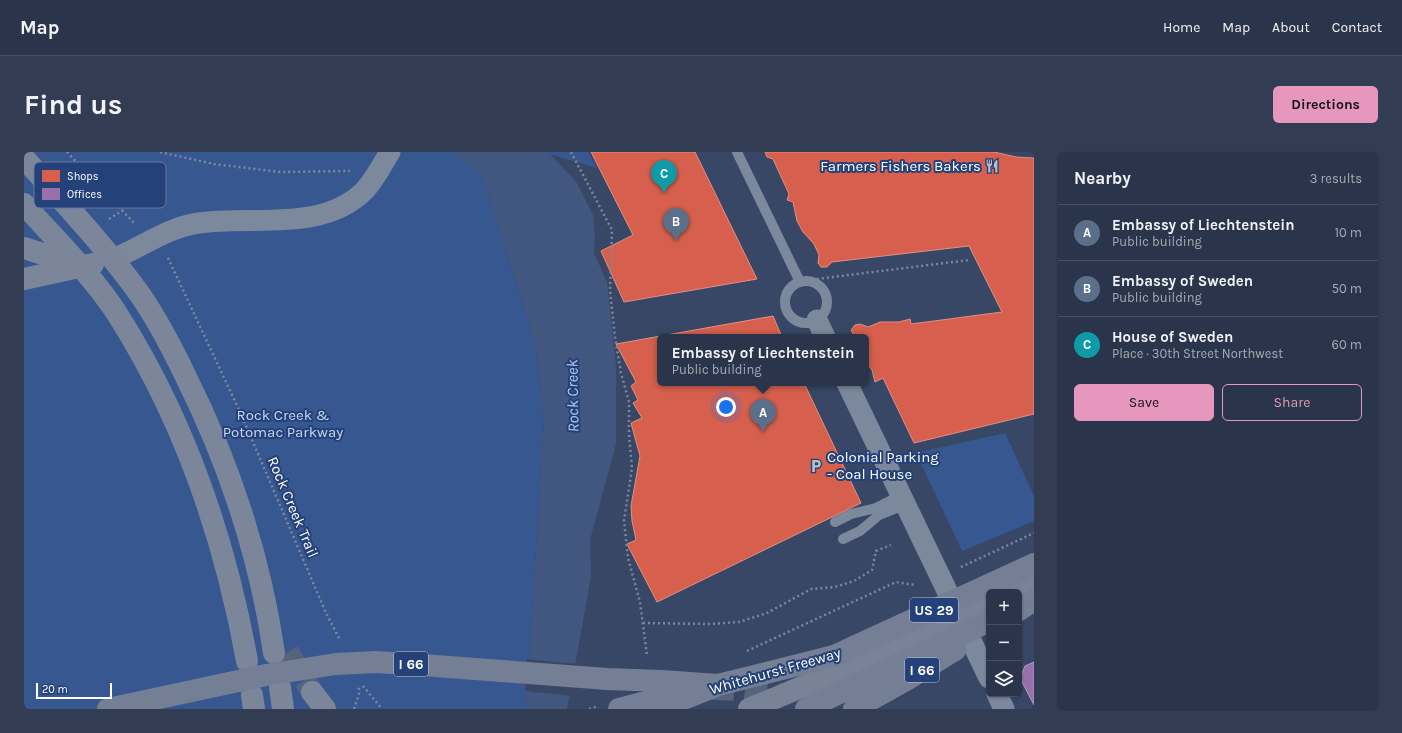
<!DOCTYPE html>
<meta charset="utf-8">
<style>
:root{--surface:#2a354c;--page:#323d53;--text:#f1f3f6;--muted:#a5abb5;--line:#465064;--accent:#e797bd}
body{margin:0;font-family:Karla,sans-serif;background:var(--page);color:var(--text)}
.controls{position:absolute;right:12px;bottom:12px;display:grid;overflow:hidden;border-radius:6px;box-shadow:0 1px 3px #0004}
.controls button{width:36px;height:36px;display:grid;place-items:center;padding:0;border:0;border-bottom:1px solid var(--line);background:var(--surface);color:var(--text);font:20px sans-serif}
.scale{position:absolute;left:12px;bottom:10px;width:76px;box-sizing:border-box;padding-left:4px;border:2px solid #fff;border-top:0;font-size:11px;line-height:14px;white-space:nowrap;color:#fff;-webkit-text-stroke:3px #244179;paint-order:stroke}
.you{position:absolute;left:702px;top:255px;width:14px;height:14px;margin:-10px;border:3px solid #fff;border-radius:50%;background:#1a73e8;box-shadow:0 0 0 6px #1a73e833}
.badge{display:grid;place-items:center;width:26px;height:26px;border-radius:50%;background:var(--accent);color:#fff;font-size:13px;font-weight:700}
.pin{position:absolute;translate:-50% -33px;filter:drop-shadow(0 1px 2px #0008)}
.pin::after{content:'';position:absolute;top:21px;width:14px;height:12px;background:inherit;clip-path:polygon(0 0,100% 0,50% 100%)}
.popup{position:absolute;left:633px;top:182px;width:212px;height:52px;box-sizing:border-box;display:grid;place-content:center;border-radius:6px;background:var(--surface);filter:drop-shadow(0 1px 3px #0005);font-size:13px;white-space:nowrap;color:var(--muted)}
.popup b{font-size:15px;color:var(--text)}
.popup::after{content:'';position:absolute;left:50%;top:100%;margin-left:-8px;border:8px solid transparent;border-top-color:var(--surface)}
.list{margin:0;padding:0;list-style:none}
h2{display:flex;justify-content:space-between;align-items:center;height:52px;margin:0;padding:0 16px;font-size:17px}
h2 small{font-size:13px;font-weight:400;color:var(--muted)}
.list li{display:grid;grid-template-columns:26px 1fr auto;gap:12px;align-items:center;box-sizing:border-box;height:56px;padding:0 16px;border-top:1px solid var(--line)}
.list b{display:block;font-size:15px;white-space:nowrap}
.list p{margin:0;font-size:13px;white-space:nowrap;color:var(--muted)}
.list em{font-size:13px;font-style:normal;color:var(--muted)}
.actions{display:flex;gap:8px;padding:12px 16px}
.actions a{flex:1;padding:9px 0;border:1px solid var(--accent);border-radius:6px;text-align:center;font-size:14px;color:var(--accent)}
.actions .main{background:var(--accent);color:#111}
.icon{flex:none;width:22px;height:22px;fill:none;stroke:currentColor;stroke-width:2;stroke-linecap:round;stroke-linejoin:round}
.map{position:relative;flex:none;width:1010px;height:557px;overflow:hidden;border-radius:6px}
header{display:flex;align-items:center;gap:24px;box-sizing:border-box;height:56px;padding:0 20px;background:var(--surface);border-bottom:1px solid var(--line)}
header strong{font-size:19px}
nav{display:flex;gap:22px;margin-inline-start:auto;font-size:14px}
.intro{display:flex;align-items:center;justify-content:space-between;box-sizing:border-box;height:96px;padding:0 24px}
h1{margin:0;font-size:28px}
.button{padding:10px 18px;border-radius:6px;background:var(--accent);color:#111;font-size:14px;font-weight:700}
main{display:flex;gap:24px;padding:0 24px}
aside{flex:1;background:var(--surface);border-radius:6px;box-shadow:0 1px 3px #0004}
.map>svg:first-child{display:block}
.green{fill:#375790}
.water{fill:#425780}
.pier{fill:#384765}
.shops{fill:#d6604d;stroke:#e29082}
.offices{fill:#9970ab;stroke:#b89bc4}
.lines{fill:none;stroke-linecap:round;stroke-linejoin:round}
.primary-tunnel{stroke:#56637c;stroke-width:22;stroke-dasharray:22 11;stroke-linecap:butt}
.path{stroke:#7c889c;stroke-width:2.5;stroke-dasharray:2 3;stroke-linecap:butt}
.service{stroke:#7c889c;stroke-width:10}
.minor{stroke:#7c889c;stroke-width:21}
.secondary{stroke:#788398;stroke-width:22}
.primary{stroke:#7b869b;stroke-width:22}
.motorway{stroke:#747e94;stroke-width:22}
.labels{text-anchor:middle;stroke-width:4;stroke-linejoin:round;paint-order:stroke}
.shield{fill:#244179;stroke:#bdc6d7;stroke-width:1}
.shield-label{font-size:14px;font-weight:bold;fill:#fff}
.poi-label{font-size:15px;fill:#fff;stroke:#244179;text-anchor:end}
.park-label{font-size:15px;fill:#c8d8f3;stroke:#244179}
.street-label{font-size:15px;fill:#fff;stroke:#244179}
.water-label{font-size:16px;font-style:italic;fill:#b1c6ec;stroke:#244179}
.key{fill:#244179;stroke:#667aa1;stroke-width:1}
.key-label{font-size:11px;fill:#fff}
</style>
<header>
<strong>Map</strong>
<nav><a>Home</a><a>Map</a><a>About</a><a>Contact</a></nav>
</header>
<div class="intro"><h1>Find us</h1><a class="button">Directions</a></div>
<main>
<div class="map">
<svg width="1010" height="557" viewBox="0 0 1010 557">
<rect width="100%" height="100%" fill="#384765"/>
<g class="green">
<path d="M0 0H427L458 23 512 195 520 266 502 557H0Z"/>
<path d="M524 0H564L573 16 525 2Z"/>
<path d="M981 281 1010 344V369L938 399 892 301Z"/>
</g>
<path class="water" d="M427 0H524L553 31 569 63 571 84 570 101 583 130 592 214V292L566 388 567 425 543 557H502L520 266 512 195 458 23Z"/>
<path class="pier" d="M503 507 553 512 548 544 501 539Z"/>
<g class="shops">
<path d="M567 0H671L733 127 600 150 577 99 609 83Z"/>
<path d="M741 0H970L992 5 1010 6V262L890 291 859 226 851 230 848 218 842 210V185H831L827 178 831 173 836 172 844 175 856 170H875L886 167 887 172 978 160 945 94 808 110 803 115H797L794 111 795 103 790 92 779 80 773 69 769 50 763 48 765 42 749 7 743 5Z"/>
<path d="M749 164 758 185H636V231H780L837 351 633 450 603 392 612 388 608 369 607 354 616 304 607 271 618 266 609 251 614 248 607 234 612 230 592 192Z"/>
</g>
<path class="offices" d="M1010 510V553L996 526 1001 514Z"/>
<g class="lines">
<g class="primary-tunnel">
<path d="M264 500 288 540"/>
<path d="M688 537 720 538 759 543"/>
</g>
<g class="path">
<path d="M43 0 110 71"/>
<path d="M136 0 190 12 256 20 326 19"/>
<path d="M547 0 588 78 586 139 591 185 597 221 605 250V282L608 316 600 369 604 406 616 450 623 504"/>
<path d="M85 67 99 58"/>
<path d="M144 106 217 262 302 461 316 488"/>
<path d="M793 127 945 108"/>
<path d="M937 415 1010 381"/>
<path d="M619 471 686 472 715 470 743 461 787 437 811 435 830 429 848 418 852 399 867 393"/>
<path d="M723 499 872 430 891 433"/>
<path d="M339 534 358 557"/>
<path d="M330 557 335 542V535"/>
<path d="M565 557 572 555"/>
</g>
<g class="service">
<path d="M713 0 776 130"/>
<circle cx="782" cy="150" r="21"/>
<path d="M811 370 827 362 852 356 878 343"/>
<path d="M819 387 836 379 855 363 882 352"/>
</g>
<g class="minor">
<path d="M89 107C118 95 144 75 175 71 228 63 299 81 341 38 351 27 358 13 366 0"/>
<path d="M793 168 801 185"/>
<path d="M823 231 965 526"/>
<path d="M973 542 980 557"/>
</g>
<g class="secondary">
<path d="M991 440 1010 431"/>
<path d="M725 557 854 503 965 452"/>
</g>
<g class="primary">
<path d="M0 6C40 51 82 95 117 144 134 169 148 196 161 223 205 311 236 404 250 501"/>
<path d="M0 52C31 87 66 121 92 160 159 265 201 387 223 509"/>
<path d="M0 96 56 114"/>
<path d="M0 127 69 112"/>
<path d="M256 535 259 557"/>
<path d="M288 540 301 557"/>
<path d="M228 543 230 557"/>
</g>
<g class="motorway">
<path d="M995 458 1010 448"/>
<path d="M84 557 242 523 312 512 351 510 385 512 583 527 638 529 694 533"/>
<path d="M595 557 622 550 662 546 694 533 810 504 1010 412"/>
<path d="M782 557 965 469"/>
<path d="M830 557 884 527 931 498"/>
</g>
</g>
<defs>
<g id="restaurant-bare" transform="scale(1.08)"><path d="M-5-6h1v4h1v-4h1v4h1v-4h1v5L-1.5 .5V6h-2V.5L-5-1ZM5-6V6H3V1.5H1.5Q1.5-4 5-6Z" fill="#b9bfc9" stroke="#244179" stroke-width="2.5" paint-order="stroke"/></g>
<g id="parking-bare" transform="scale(1.08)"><path d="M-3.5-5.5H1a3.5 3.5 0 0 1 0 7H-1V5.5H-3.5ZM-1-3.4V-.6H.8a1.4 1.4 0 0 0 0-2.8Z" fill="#b9bfc9" stroke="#244179" stroke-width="2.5" paint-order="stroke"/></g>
</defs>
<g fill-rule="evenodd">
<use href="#restaurant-bare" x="968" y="14"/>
<use href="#parking-bare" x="792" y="314"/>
</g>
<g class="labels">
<g class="shield">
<rect x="886" y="446" width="48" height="24" rx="3"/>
<rect x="370" y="500" width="34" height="24" rx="3"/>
<rect x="881" y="506" width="34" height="24" rx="3"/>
</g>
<g class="shield-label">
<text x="910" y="463">US 29</text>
<text x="387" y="517">I 66</text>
<text x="898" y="523">I 66</text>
</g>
<g class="poi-label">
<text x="957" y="19">Farmers Fishers Bakers</text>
<text x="803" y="310" text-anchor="start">Colonial Parking<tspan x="803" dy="17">- Coal House</tspan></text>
</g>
<g class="park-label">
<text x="259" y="268">Rock Creek &amp;<tspan x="259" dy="17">Potomac Parkway</tspan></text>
</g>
<g class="street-label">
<text transform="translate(269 355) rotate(67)" y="5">Rock Creek Trail</text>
<text transform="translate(751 519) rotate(-16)" y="5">Whitehurst Freeway</text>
</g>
<g class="water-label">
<text transform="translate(548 244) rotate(-91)" y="6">Rock Creek</text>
</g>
</g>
<rect x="10" y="10" width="132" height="46" rx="6" class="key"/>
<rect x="18" y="18" width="18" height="12" fill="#d6604d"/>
<rect x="18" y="36" width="18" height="12" fill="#9970ab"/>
<g class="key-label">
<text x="43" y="28">Shops</text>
<text x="43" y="46">Offices</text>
</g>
</svg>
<div class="controls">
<button>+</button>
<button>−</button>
<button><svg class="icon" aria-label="layers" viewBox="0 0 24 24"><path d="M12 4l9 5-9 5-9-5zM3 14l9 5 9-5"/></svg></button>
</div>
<div class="scale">20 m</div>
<div class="you"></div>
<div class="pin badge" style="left:739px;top:280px;background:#5c6f8a">A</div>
<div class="popup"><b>Embassy of Liechtenstein</b>Public building</div>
<div class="pin badge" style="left:652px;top:89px;background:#5c6f8a">B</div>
<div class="pin badge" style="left:640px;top:41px;background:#0f9aa8">C</div>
</div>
<aside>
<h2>Nearby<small>3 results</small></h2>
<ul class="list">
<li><span class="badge" style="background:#5c6f8a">A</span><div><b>Embassy of Liechtenstein</b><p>Public building</p></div><em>10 m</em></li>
<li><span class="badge" style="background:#5c6f8a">B</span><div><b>Embassy of Sweden</b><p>Public building</p></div><em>50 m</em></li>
<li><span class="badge" style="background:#0f9aa8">C</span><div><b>House of Sweden</b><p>Place · 30th Street Northwest</p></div><em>60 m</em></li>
</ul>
<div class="actions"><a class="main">Save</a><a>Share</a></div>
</aside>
</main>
